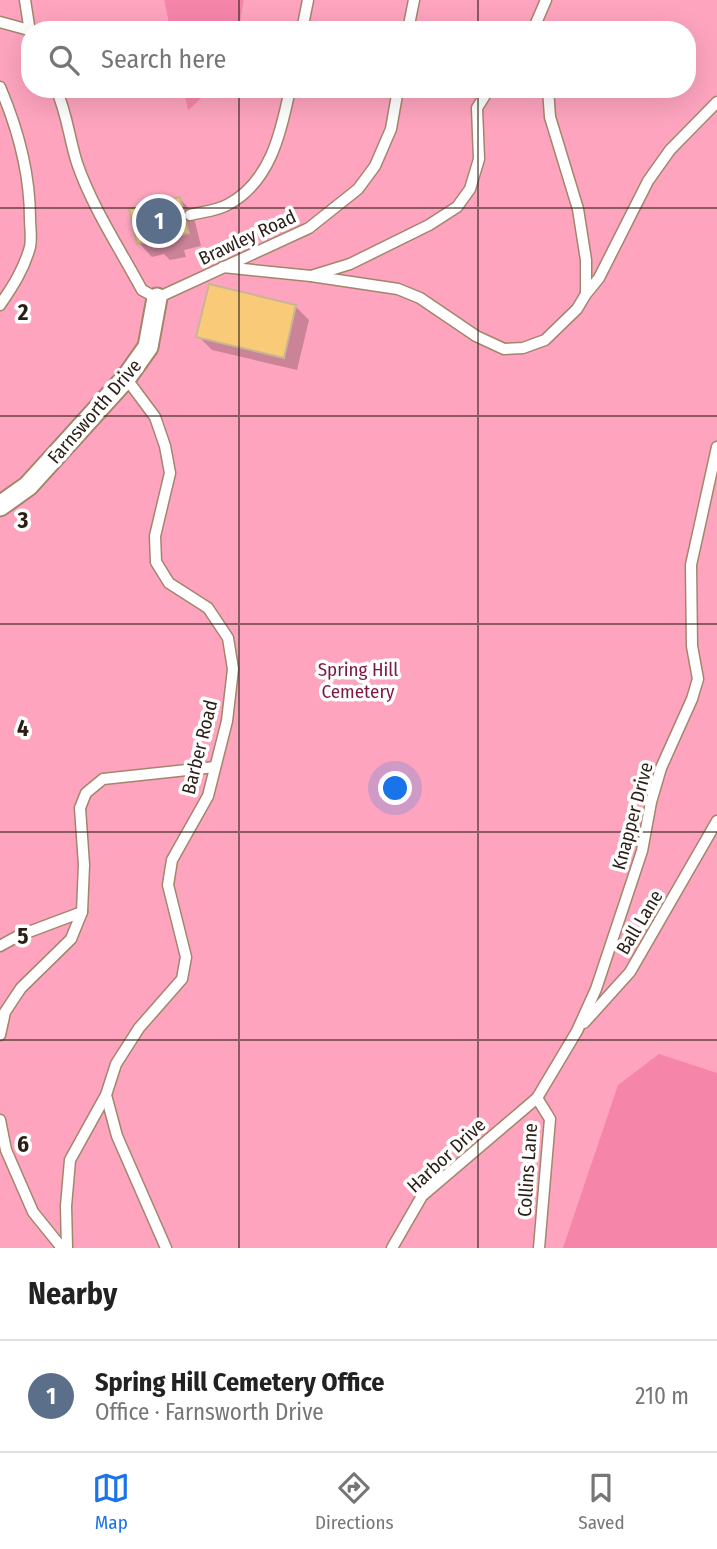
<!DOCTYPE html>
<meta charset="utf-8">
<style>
:root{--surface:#fff;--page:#f2f2f2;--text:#222;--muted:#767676;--line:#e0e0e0;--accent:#1a73e8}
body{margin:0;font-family:"Fira Sans Condensed",sans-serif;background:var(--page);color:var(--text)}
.you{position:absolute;left:396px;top:789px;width:24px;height:24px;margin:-18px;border:5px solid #fff;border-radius:50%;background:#1a73e8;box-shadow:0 0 0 10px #1a73e833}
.badge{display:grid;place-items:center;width:46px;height:46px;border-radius:50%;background:var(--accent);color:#fff;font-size:23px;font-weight:700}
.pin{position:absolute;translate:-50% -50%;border:4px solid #fff;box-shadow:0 2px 7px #0006}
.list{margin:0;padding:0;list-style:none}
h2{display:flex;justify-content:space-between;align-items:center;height:91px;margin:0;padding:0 28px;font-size:30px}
h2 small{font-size:23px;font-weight:400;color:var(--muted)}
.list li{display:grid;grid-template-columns:46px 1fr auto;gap:21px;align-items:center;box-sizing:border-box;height:112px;padding:0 28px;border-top:2px solid var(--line)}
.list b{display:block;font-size:26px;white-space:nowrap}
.list p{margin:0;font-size:23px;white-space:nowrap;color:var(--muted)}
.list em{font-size:23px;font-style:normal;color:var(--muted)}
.icon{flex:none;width:38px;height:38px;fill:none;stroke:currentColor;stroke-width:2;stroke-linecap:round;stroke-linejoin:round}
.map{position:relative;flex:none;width:717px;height:1248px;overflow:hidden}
.search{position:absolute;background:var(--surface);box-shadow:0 7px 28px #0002;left:21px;right:21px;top:21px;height:77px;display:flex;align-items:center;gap:18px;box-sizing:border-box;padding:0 24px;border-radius:28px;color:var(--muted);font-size:26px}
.sheet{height:203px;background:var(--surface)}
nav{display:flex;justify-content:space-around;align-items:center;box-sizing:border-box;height:98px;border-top:2px solid var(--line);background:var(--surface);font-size:19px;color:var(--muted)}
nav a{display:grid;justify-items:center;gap:4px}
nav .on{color:var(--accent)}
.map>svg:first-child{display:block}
.green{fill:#fea4bf}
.forest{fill:#f685aa}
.shadow{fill:#0003}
.building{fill:#f9ca78;stroke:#cab694;stroke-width:2}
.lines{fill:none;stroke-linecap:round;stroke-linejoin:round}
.service-casing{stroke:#a4856c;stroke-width:13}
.minor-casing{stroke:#a4856c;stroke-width:23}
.service{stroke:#fff;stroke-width:10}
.minor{stroke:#fff;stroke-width:19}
.grid{fill:none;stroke:#2b1f15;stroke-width:2;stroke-opacity:0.55}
.labels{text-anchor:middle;stroke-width:7;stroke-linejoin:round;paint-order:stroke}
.street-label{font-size:19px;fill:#2b1f15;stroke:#fff}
.park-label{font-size:19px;fill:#7d1a44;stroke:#fff}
.grid-label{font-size:23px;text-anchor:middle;font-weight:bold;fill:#2b1f15;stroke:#fff;stroke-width:7;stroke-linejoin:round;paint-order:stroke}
</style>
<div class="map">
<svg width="717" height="1248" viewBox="0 0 717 1248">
<rect width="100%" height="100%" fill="#fbe7d7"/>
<path class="green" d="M0 0H164L170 30H30V89H183L188 111 211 89H687V30H239L244 0H717V1248H0Z"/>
<g class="forest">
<path d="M164 0H244L239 30H170Z"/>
<path d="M183 89H211L188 111Z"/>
<path d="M659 1054 717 1073V1248H563L618 1085Z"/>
</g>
<g class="shadow">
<path d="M180 199 193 213 201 246 184 250 186 257 170 260 164 254 152 257 139 243Z"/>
<path d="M295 306 309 320 297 370 212 350 198 336Z"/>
</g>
<g class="building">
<path d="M180 197 189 233 172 237 173 243 155 247 153 240 137 244 129 209Z"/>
<path d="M209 284 296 305 284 358 196 337Z"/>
</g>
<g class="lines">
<g class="service-casing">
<g id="service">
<path d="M25 0 30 32"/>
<path d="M0 22 29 30"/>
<path d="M302 30 308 0"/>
<path d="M408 30 414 0"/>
<path d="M533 30 546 0"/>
<path d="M0 87C18 129 30 173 30 219 30 228 32 238 30 247 24 269 13 286 0 305"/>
<path d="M56 89C67 113 69 138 77 163 92 207 120 249 142 290L157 298 309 228 358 189 375 166 391 129 398 89"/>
<path d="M548 89 550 117 578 209 586 260V293"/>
<path d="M190 215C201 212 216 211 227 205 270 183 281 133 290 89"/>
<path d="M223 267 311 276 350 264 429 225 457 207 470 189 479 159 477 108 489 89"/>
<path d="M311 276 398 289 420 298 476 336 504 349 523 348 545 340 577 309 586 294 599 278 648 181 670 150 717 102"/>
<path d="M126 378 155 417 165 446 170 473 155 536 156 562 169 583 208 608 228 638 233 669 227 721 208 796 172 860 168 885 186 957 182 979 139 1028 116 1064 106 1095 117 1136 166 1248"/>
<path d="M0 946 18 936 82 912"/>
<path d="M584 1023 630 972 717 821"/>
<path d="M0 1035 5 1012 21 988 71 939 82 912 84 865 80 808 86 793 103 779 215 767"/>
<path d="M537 1098 550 1119 539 1248"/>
<path d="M0 1120 6 1150 33 1212 62 1248"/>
<path d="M67 1248 66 1206 70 1160 106 1095"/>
<path d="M392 1248 422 1196 537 1098 577 1031 596 989 642 851 651 802 661 768 692 699 698 679 692 646 691 565 717 447"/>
</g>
</g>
<g class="minor-casing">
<path id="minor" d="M0 506 28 486 126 378 148 347 157 298"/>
</g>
<use href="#service" class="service"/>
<use href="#minor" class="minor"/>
</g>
<path class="grid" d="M239 0V30M478 0V30M239 89V1248M478 89V1248M0 208H717M0 416H717M0 624H717M0 832H717M0 1040H717"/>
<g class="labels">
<g class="street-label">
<text transform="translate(247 237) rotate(-25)" y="7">Brawley Road</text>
<text transform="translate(94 411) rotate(-49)" y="7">Farnsworth Drive</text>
<text transform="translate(199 747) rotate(-76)" y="7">Barber Road</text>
<text transform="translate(632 816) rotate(-75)" y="7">Knapper Drive</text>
<text transform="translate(639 922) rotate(-59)" y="7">Ball Lane</text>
<text transform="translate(446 1155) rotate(-43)" y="7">Harbor Drive</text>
<text transform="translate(527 1170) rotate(-86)" y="7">Collins Lane</text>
</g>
<g class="park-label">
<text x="358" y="676">Spring Hill<tspan x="358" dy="22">Cemetery</tspan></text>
</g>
</g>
<g class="grid-label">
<text x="23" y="320">2</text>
<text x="23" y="528">3</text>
<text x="23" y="736">4</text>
<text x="23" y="944">5</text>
<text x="23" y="1152">6</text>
</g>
</svg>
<div class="you"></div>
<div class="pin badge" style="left:159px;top:221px;background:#5c6f8a">1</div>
<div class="search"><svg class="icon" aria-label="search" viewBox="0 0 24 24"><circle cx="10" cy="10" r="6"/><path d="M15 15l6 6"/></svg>Search here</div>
</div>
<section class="sheet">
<h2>Nearby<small></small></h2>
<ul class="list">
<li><span class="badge" style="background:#5c6f8a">1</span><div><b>Spring Hill Cemetery Office</b><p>Office · Farnsworth Drive</p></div><em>210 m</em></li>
</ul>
</section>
<nav>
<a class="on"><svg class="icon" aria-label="map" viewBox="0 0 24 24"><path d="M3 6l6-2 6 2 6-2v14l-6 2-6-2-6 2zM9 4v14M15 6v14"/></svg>Map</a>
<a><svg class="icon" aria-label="directions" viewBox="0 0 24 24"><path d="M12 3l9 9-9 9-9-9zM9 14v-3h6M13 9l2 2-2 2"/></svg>Directions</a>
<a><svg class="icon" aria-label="saved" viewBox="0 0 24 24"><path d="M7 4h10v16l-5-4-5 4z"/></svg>Saved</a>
</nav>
